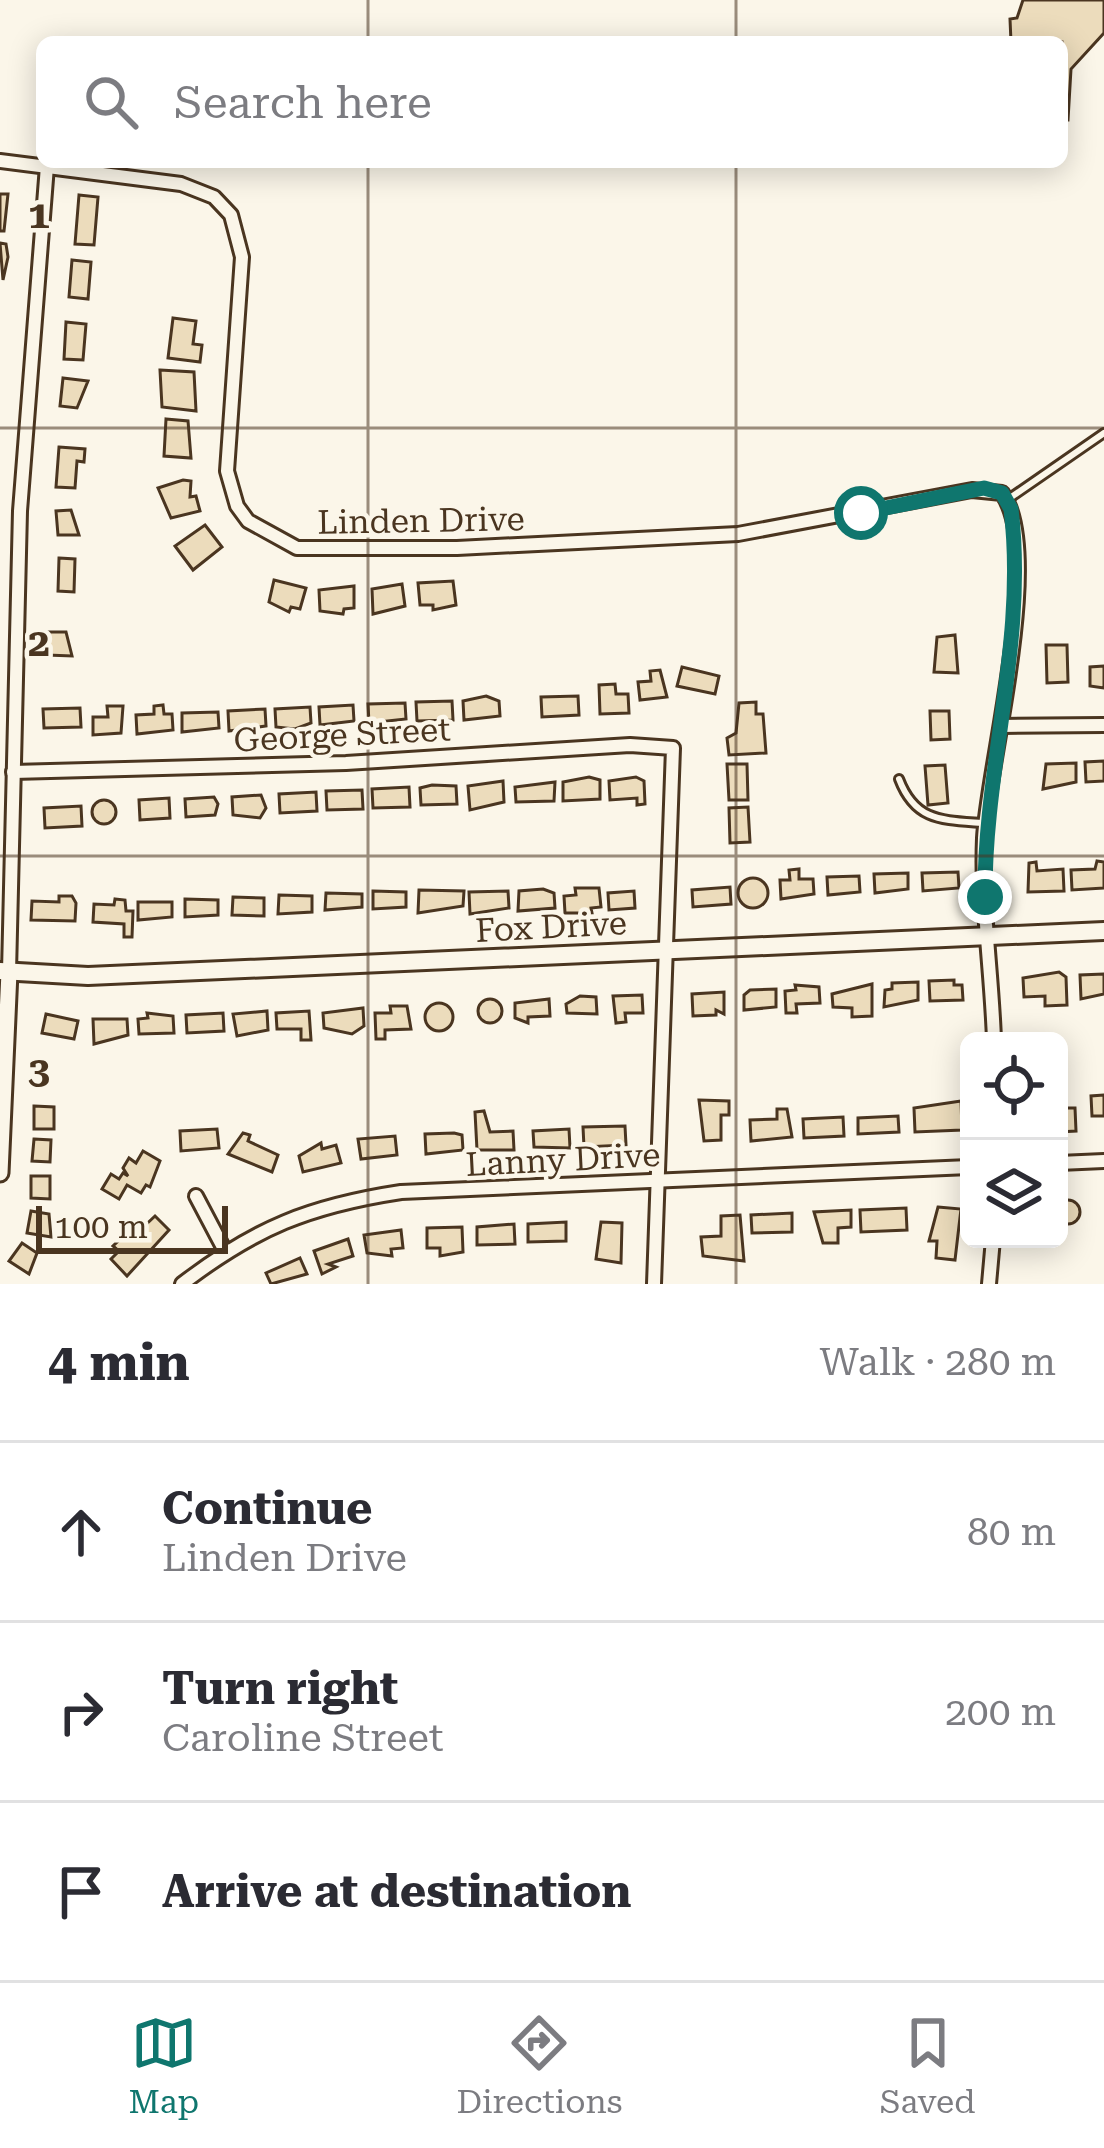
<!DOCTYPE html>
<meta charset="utf-8">
<style>
:root{--surface:#fff;--page:#f7f7f7;--text:#2b2b33;--muted:#7c7c81;--line:#e1e1e2;--accent:#0f766e}
body{margin:0;font-family:"Roboto Serif",serif;background:var(--page);color:var(--text)}
.controls{position:absolute;right:36px;bottom:36px;display:grid;overflow:hidden;border-radius:18px;box-shadow:0 6px 30px #0003}
.controls button{width:108px;height:108px;display:grid;place-items:center;padding:0;border:0;border-bottom:3px solid var(--line);background:var(--surface);color:var(--text);font:60px sans-serif}
.scale{position:absolute;left:36px;bottom:30px;width:192px;box-sizing:border-box;padding-left:12px;border:6px solid #4a3520;border-top:0;font-size:33px;line-height:42px;white-space:nowrap;color:#4a3520;-webkit-text-stroke:9px #fbf6e9;paint-order:stroke}
.stop{position:absolute;width:36px;height:36px;margin:-27px;border:9px solid #0f766e;border-radius:50%;background:#fff}
.stop.end{background:#0f766e;border-color:#fff;box-shadow:0 3px 12px #0008}
.list{margin:0;padding:0;list-style:none}
h2{display:flex;justify-content:space-between;align-items:center;height:156px;margin:0;padding:0 48px;font-size:51px}
h2 small{font-size:39px;font-weight:400;color:var(--muted)}
.list li{display:grid;grid-template-columns:78px 1fr auto;gap:36px;align-items:center;box-sizing:border-box;height:180px;padding:0 48px;border-top:3px solid var(--line)}
.list b{display:block;font-size:45px;white-space:nowrap}
.list p{margin:0;font-size:39px;white-space:nowrap;color:var(--muted)}
.list em{font-size:39px;font-style:normal;color:var(--muted)}
.icon{flex:none;width:66px;height:66px;fill:none;stroke:currentColor;stroke-width:2;stroke-linecap:round;stroke-linejoin:round}
.map{position:relative;flex:none;width:1104px;height:1284px;overflow:hidden}
.search{position:absolute;background:var(--surface);box-shadow:0 6px 30px #0003;left:36px;right:36px;top:36px;height:132px;display:flex;align-items:center;gap:30px;box-sizing:border-box;padding:0 42px;border-radius:18px;color:var(--muted);font-size:45px}
.sheet{height:696px;background:var(--surface)}
nav{display:flex;justify-content:space-around;align-items:center;box-sizing:border-box;height:168px;border-top:3px solid var(--line);background:var(--surface);font-size:33px;color:var(--muted)}
nav a{display:grid;justify-items:center;gap:6px}
nav .on{color:var(--accent)}
.map>svg:first-child{display:block}
.building{fill:#ecdcbc;stroke:#4a3520;stroke-width:3}
.lines{fill:none;stroke-linecap:round;stroke-linejoin:round}
.service-casing{stroke:#4a3520;stroke-width:12}
.minor-casing{stroke:#4a3520;stroke-width:18}
.tertiary-casing{stroke:#4a3520;stroke-width:21}
.secondary-casing{stroke:#4a3520;stroke-width:22}
.service{stroke:#fbf6e9;stroke-width:6}
.minor{stroke:#fbf6e9;stroke-width:12}
.tertiary{stroke:#fbf6e9;stroke-width:15}
.secondary{stroke:#fbf6e9;stroke-width:16}
.route{stroke:#0f766e;stroke-width:15}
.grid{fill:none;stroke:#4a3520;stroke-width:3;stroke-opacity:0.55}
.labels{text-anchor:middle;stroke-width:9;stroke-linejoin:round;paint-order:stroke}
.street-label{font-size:33px;fill:#4a3520;stroke:#fbf6e9}
.grid-label{font-size:39px;text-anchor:middle;font-weight:bold;fill:#4a3520;stroke:#fbf6e9;stroke-width:9;stroke-linejoin:round;paint-order:stroke}
</style>
<div class="map">
<svg width="1104" height="1284" viewBox="0 0 1104 1284">
<rect width="100%" height="100%" fill="#fbf6e9"/>
<g class="building">
<path d="M1023 0H1104V33L1071 69 1068 120H1062V42H1011L1010 19 1017 18Z"/>
<path d="M0 194H8L4 231H0Z"/>
<path d="M79 195 98 197 94 245 75 244Z"/>
<path d="M0 243 6 244 8 257 3 280Z"/>
<path d="M72 260 91 262 88 299 69 297Z"/>
<path d="M173 318 196 321 193 344 202 345 200 362 168 358Z"/>
<path d="M66 322 86 324 83 360 64 359Z"/>
<path d="M160 370 194 372 196 411 162 407Z"/>
<path d="M63 378 88 381 77 408 60 406Z"/>
<path d="M166 419 188 421 191 458 164 456Z"/>
<path d="M59 447 85 449 84 462 77 461 75 488 56 487Z"/>
<path d="M183 480 191 481 190 497 196 496 200 511 171 518 158 488Z"/>
<path d="M71 510 79 535H58L56 511Z"/>
<path d="M205 525 222 547 193 570 175 546Z"/>
<path d="M59 558 75 559 74 592 58 591Z"/>
<path d="M274 580 306 588 300 609 291 607 289 612 269 602Z"/>
<path d="M453 581 456 605 433 610V605H420L418 583Z"/>
<path d="M402 584 405 606 373 614 372 589Z"/>
<path d="M354 586V608L344 609 343 614 320 611 319 590Z"/>
<path d="M48 632H66L72 656 47 655Z"/>
<path d="M955 635 958 673 934 672 937 637Z"/>
<path d="M1046 645H1067L1068 682 1047 683Z"/>
<path d="M1104 666V688L1090 686V667Z"/>
<path d="M682 667 719 676 715 694 677 686Z"/>
<path d="M660 670 667 697 640 700 638 682 651 681 650 671Z"/>
<path d="M615 684 616 694H628L629 713 600 714 599 685Z"/>
<path d="M486 696 499 701 500 716 464 720 463 701Z"/>
<path d="M578 696 579 715 542 717 541 697Z"/>
<path d="M452 701 453 720 417 721 416 702Z"/>
<path d="M756 702V714H763L766 753 729 755 727 738 736 733 739 703Z"/>
<path d="M405 703 406 719 369 723 368 704Z"/>
<path d="M163 705 164 714H172L173 730 137 734 136 715 154 714V706Z"/>
<path d="M353 705 354 721 320 725 319 707Z"/>
<path d="M107 706H123L121 733 93 735V717H108Z"/>
<path d="M310 707 311 723 295 729 276 727 275 709Z"/>
<path d="M80 708 81 727 44 728 43 709Z"/>
<path d="M265 709 266 726 229 731 228 711Z"/>
<path d="M930 711H949L950 739 931 740Z"/>
<path d="M218 712 219 728 182 732V713Z"/>
<path d="M1104 761V781L1086 782 1085 762Z"/>
<path d="M1076 763V782L1043 789 1046 764Z"/>
<path d="M727 764H747L748 800H729Z"/>
<path d="M945 765 948 803 928 805 925 766Z"/>
<path d="M589 777 600 780V799L563 801V782Z"/>
<path d="M636 777 644 781 645 804 637 805V798L610 800 609 781Z"/>
<path d="M503 781 504 802 470 810 468 786Z"/>
<path d="M555 782 554 801 516 802 515 787Z"/>
<path d="M432 785 456 786 457 804 421 805 420 788Z"/>
<path d="M409 787 410 807 373 808 372 789Z"/>
<path d="M362 790 363 809 327 810 326 791Z"/>
<path d="M316 792 317 811 280 813 279 794Z"/>
<path d="M261 795 266 808 260 818 233 815 232 797Z"/>
<path d="M214 797 218 804 215 815 186 817 185 799Z"/>
<path d="M169 798 170 818 140 820 139 800Z"/>
<circle cx="104" cy="812" r="12"/>
<path d="M81 806 82 826 45 828 44 808Z"/>
<path d="M748 807 750 842 730 843 729 808Z"/>
<path d="M1097 861 1104 862V888L1072 890 1071 870 1095 869Z"/>
<path d="M1036 862 1037 871 1063 869 1064 891 1028 892 1029 863Z"/>
<path d="M799 869V879H813L814 894 781 899 780 880H790L789 870Z"/>
<path d="M958 872 959 888 923 891 922 873Z"/>
<path d="M908 873V889L875 893 874 874Z"/>
<path d="M859 876 860 892 828 895 827 877Z"/>
<circle cx="753" cy="893" r="15"/>
<path d="M730 887 731 904 693 907 692 890Z"/>
<path d="M575 888H599L601 907 591 908 592 913H565L564 896 576 895Z"/>
<path d="M543 889 554 893 555 908 518 911 519 891Z"/>
<path d="M419 890 464 891 463 906 418 913Z"/>
<path d="M373 891 406 892V907L373 909Z"/>
<path d="M508 891 509 908 470 914 469 892Z"/>
<path d="M634 891 635 908 609 910 608 893Z"/>
<path d="M326 893 362 894V907L325 910Z"/>
<path d="M279 895 312 896V912L278 914Z"/>
<path d="M59 896H72L76 903 75 921 31 920 32 901 59 902Z"/>
<path d="M233 897 264 898V916L232 915Z"/>
<path d="M115 899 125 900 126 911H133L132 937H124V924L93 922 94 904 114 905Z"/>
<path d="M185 899 218 900V915L185 917Z"/>
<path d="M138 902H172V917L138 920Z"/>
<path d="M1059 972 1066 977 1067 1005 1045 1006V996L1024 997 1023 978Z"/>
<path d="M1104 974V994L1081 999 1080 975Z"/>
<path d="M954 980V985H962L963 1000 930 1001 929 981Z"/>
<path d="M918 982V1000L884 1007 885 990 892 989V983Z"/>
<path d="M872 984V1016L852 1017V1008L833 1007 832 994Z"/>
<path d="M795 985 819 987 820 1003 796 1004 797 1013H786L785 991 796 990Z"/>
<path d="M776 989V1007L744 1010V995L750 990Z"/>
<path d="M724 992V1014L716 1010V1015L693 1016 692 994Z"/>
<path d="M642 995 643 1013H625L626 1022 616 1023 613 996Z"/>
<path d="M580 996 596 997 597 1014 567 1013 566 1004Z"/>
<circle cx="490" cy="1011" r="12"/>
<path d="M549 999 550 1016 528 1017V1023L515 1018V1003Z"/>
<circle cx="439" cy="1017" r="14"/>
<path d="M390 1006H407L411 1029 385 1030V1039H376L375 1013H391Z"/>
<path d="M363 1008 364 1026 352 1034 324 1028 323 1013Z"/>
<path d="M267 1011 268 1030 237 1036 233 1014Z"/>
<path d="M309 1011 311 1040H301V1029H277L276 1013Z"/>
<path d="M147 1013 173 1016 174 1033 139 1034 138 1019 148 1018Z"/>
<path d="M223 1013 224 1031 187 1033 186 1015Z"/>
<path d="M46 1014 78 1021 74 1039 42 1033Z"/>
<path d="M93 1019H127L128 1035 94 1044Z"/>
<path d="M1104 1095V1116H1092L1091 1096Z"/>
<path d="M699 1100 729 1101V1115H721V1140L704 1141Z"/>
<path d="M961 1101 962 1130 915 1132 914 1108Z"/>
<path d="M34 1106 54 1107V1129H34Z"/>
<path d="M1061 1108H1075L1076 1131 1059 1132Z"/>
<path d="M777 1109H787L792 1137 751 1141 750 1120 777 1119Z"/>
<path d="M484 1111 490 1132 513 1131 514 1150H477L475 1112Z"/>
<path d="M898 1116 899 1132 858 1134V1118Z"/>
<path d="M843 1117 844 1136 804 1138 803 1119Z"/>
<path d="M625 1126 626 1145 584 1147 583 1127Z"/>
<path d="M217 1129 219 1148 181 1151 180 1131Z"/>
<path d="M569 1129 570 1148 534 1147 533 1131Z"/>
<path d="M243 1133 250 1135 248 1141 278 1155 272 1172 228 1154Z"/>
<path d="M454 1133 462 1135 463 1150 426 1154 425 1134Z"/>
<path d="M395 1136 397 1155 361 1159 358 1139Z"/>
<path d="M34 1139 51 1140 50 1162 32 1161Z"/>
<path d="M321 1143 322 1149 336 1145 341 1163 303 1172 299 1156Z"/>
<path d="M143 1151 160 1161 150 1187 146 1185 141 1193 127 1185 119 1199 102 1189 111 1174 119 1179 123 1173 128 1176 123 1168 129 1158 136 1163Z"/>
<path d="M31 1176H50V1199L31 1198Z"/>
<circle cx="1068" cy="1212" r="12"/>
<path d="M938 1207 961 1209 955 1260 936 1258 937 1241H929Z"/>
<path d="M906 1208 907 1230 861 1232 860 1210Z"/>
<path d="M851 1210V1227L838 1228V1243H823L814 1212Z"/>
<path d="M31 1211 49 1214 51 1237 27 1233Z"/>
<path d="M792 1213V1232L752 1233 751 1215Z"/>
<path d="M740 1215 744 1261 703 1256 701 1237 721 1236V1216Z"/>
<path d="M155 1216 169 1230 127 1276 111 1259 119 1251 113 1246 130 1230 135 1235Z"/>
<path d="M566 1222V1241L528 1242V1224Z"/>
<path d="M601 1222 622 1223 621 1263 596 1259Z"/>
<path d="M514 1224 515 1244 477 1245V1227Z"/>
<path d="M462 1227 463 1252 440 1256V1248H427V1228Z"/>
<path d="M401 1230 403 1248 391 1249 392 1256 367 1253 364 1235Z"/>
<path d="M348 1239 353 1256 328 1264 336 1267 322 1274 314 1251Z"/>
<path d="M22 1243 37 1253 29 1274 9 1261Z"/>
<path d="M300 1258 307 1274 271 1284 266 1273Z"/>
</g>
<g class="lines">
<g class="service-casing">
<g id="service">
<path d="M1007 500 1104 433"/>
<path d="M899 779C915 821 941 820 982 823"/>
</g>
</g>
<g class="minor-casing">
<g id="minor">
<path d="M0 161 181 184 214 197 231 215 242 257 227 471 237 506 248 521 297 548H457L738 534 972 490 1002 493C1045 553 988 764 984 838 981 906 992 974 994 1041"/>
<path d="M1002 726 1104 725"/>
<path d="M13 772 346 763 630 745 673 748 654 1284"/>
<path d="M9 972 20 511 47 166"/>
<path d="M1059 1163 1104 1161"/>
<path d="M196 1196 225 1251"/>
<path d="M182 1284C255 1228 309 1206 401 1192L969 1167"/>
<path d="M989 1284 993 1239"/>
</g>
</g>
<g class="tertiary-casing">
<path id="tertiary" d="M0 1173 9 972"/>
</g>
<g class="secondary-casing">
<path id="secondary" d="M0 971 88 976 1104 931"/>
</g>
<use href="#service" class="service"/>
<use href="#minor" class="minor"/>
<use href="#tertiary" class="tertiary"/>
<use href="#secondary" class="secondary"/>
</g>
<g class="lines">
<path class="route" d="M861 513 984 488 1002 493 1011 509C1027 641 984 766 985 897"/>
</g>
<path class="grid" d="M368 0V42M736 0V42M368 162V1284M736 162V1284M0 428H1104M0 856H1104"/>
<g class="labels">
<g class="street-label">
<text transform="translate(421 520) rotate(-1)" y="12">Linden Drive</text>
<text transform="translate(342 734) rotate(-3)" y="12">George Street</text>
<text transform="translate(551 926) rotate(-3)" y="12">Fox Drive</text>
<text transform="translate(563 1159) rotate(-3)" y="12">Lanny Drive</text>
</g>
</g>
<g class="grid-label">
<text x="39" y="228">1</text>
<text x="39" y="656">2</text>
<text x="39" y="1084">3</text>
</g>
</svg>
<div class="controls">
<button><svg class="icon" aria-label="locate" viewBox="0 0 24 24"><circle cx="12" cy="12" r="6"/><path d="M12 2v4M12 18v4M2 12h4M18 12h4"/></svg></button>
<button><svg class="icon" aria-label="layers" viewBox="0 0 24 24"><path d="M12 4l9 5-9 5-9-5zM3 14l9 5 9-5"/></svg></button>
</div>
<div class="scale">100 m</div>
<div class="stop" style="left:861px;top:513px"></div>
<div class="stop end" style="left:985px;top:897px"></div>
<div class="search"><svg class="icon" aria-label="search" viewBox="0 0 24 24"><circle cx="10" cy="10" r="6"/><path d="M15 15l6 6"/></svg>Search here</div>
</div>
<section class="sheet">
<h2>4 min<small>Walk · 280 m</small></h2>
<ul class="list">
<li><svg class="icon" aria-label="ahead" viewBox="0 0 24 24"><path d="M12 20V5M6 11l6-6 6 6"/></svg><div><b>Continue</b><p>Linden Drive</p></div><em>80 m</em></li>
<li><svg class="icon" aria-label="right" viewBox="0 0 24 24"><path d="M7 20v-9h11M14 6l5 5-5 5"/></svg><div><b>Turn right</b><p>Caroline Street</p></div><em>200 m</em></li>
<li><svg class="icon" aria-label="arrive" viewBox="0 0 24 24"><path d="M6 21V4h12l-3 4 3 4H6"/></svg><div><b>Arrive at destination</b></div></li>
</ul>
</section>
<nav>
<a class="on"><svg class="icon" aria-label="map" viewBox="0 0 24 24"><path d="M3 6l6-2 6 2 6-2v14l-6 2-6-2-6 2zM9 4v14M15 6v14"/></svg>Map</a>
<a><svg class="icon" aria-label="directions" viewBox="0 0 24 24"><path d="M12 3l9 9-9 9-9-9zM9 14v-3h6M13 9l2 2-2 2"/></svg>Directions</a>
<a><svg class="icon" aria-label="saved" viewBox="0 0 24 24"><path d="M7 4h10v16l-5-4-5 4z"/></svg>Saved</a>
</nav>
